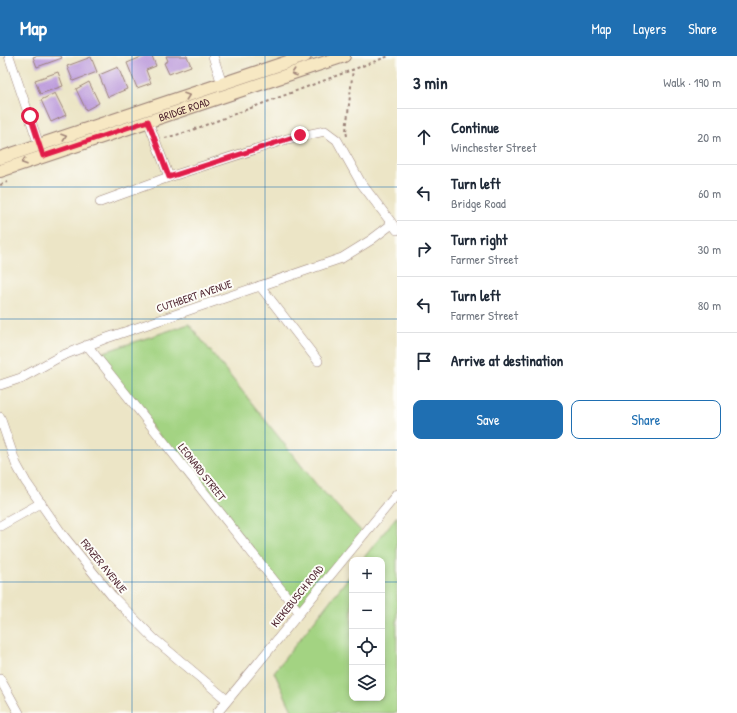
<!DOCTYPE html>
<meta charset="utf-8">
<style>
:root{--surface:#fff;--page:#f2f2f3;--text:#1f2937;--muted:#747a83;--line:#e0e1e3;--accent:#1f6fb2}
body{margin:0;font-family:"Patrick Hand",sans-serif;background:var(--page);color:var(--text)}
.controls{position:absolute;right:12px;bottom:12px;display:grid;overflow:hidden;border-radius:8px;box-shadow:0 2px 6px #0003}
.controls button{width:36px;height:36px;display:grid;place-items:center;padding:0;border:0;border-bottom:1px solid var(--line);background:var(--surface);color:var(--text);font:20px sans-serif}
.stop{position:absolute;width:12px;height:12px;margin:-9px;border:3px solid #e11d48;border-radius:50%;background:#fff}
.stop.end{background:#e11d48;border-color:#fff;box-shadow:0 1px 4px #0008}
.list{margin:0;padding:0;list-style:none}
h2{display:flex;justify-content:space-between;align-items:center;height:52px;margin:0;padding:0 16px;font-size:17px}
h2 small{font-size:13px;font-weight:400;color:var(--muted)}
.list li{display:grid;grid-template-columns:26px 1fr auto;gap:12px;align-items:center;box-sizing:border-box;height:56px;padding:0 16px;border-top:1px solid var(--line)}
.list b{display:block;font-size:15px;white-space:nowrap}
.list p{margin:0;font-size:13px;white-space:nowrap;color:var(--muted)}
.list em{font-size:13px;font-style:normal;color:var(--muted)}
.actions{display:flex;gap:8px;padding:12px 16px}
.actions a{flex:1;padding:9px 0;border:1px solid var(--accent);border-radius:8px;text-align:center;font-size:14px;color:var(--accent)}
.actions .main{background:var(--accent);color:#fff}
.icon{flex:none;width:22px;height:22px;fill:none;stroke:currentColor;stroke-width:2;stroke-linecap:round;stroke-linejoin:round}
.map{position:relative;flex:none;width:397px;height:657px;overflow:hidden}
header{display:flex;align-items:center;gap:24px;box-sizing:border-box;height:56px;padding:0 20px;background:var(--accent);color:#fff}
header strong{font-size:19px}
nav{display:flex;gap:22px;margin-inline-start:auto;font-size:14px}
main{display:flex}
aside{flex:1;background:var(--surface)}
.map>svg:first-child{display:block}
.green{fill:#a3d382;stroke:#767956}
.building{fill:#bb9adb}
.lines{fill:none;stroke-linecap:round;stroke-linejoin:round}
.street-casing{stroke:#9b8278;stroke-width:10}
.secondary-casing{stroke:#9b8278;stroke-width:14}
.path{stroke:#9b8278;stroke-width:2;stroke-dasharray:3 3;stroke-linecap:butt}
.street{stroke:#fff;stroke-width:9}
.secondary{stroke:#f7e8c3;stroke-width:12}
.oneway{stroke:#a08477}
.route{stroke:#e11d48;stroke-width:5}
.grid{fill:none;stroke:#1f6fb2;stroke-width:1;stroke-opacity:0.55}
.labels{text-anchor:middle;stroke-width:4;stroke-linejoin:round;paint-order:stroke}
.street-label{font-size:11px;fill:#4a1f2b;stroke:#fdfcf7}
</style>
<header>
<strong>Map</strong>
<nav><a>Map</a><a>Layers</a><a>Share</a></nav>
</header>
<main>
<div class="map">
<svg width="397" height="657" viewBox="0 0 397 657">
<rect width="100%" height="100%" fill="#fdfcf7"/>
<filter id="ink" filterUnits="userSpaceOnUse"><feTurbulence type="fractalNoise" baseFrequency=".025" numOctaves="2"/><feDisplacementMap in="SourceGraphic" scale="8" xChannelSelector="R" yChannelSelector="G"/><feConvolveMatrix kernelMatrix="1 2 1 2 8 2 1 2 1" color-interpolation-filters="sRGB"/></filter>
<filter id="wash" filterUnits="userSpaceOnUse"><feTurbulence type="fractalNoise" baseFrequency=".012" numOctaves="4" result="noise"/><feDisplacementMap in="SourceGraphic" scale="16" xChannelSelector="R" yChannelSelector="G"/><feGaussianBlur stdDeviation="0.9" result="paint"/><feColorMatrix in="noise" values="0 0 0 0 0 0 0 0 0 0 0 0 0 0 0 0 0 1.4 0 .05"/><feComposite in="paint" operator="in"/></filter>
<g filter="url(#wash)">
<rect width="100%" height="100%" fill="#ece5c6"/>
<g class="green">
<path d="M189 268 316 428 364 478 299 556 95 299Z"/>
<path d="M397 460V657H293L274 616 352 517V642H382V504H362Z"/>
</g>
<g id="blocks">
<g class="building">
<path d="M36 0H61L62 2 37 11 33 1Z"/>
<path d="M144 0H152L156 10 146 14 151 27 137 32 127 7Z"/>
<path d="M166 0H187L191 10 169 18 164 7 168 5Z"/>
<path d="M91 1 97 16 73 25 67 10Z"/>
<path d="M118 11 127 33 108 41 99 19Z"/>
<path d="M58 16 63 30 40 38 35 24Z"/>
<path d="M89 26 99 47 86 54 76 33Z"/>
<path d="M55 37 66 59 51 66 41 44Z"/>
</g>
</g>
</g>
<g filter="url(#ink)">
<use href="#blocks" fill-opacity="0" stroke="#9b8278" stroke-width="1"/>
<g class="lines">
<g class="street-casing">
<g id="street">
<path d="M9 0 39 89"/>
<path d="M213 0 222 28"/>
<path d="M148 65 169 121"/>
<path d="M100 146 169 121 287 83 325 75 337 84 361 127 397 174"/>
<path d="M260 230 318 305"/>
<path d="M87 289 299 556"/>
<path d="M0 329 21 322 61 300 104 283 342 202 371 184 392 168"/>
<path d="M0 361 16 408 26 426 62 478 112 540 153 582 227 644"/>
<path d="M0 470 41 447"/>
<path d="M0 623 19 657"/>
<path d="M217 657 397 438"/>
</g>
</g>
<g class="secondary-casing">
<g id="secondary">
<path d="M0 102 305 0"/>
<path id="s1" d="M0 115 344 0"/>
</g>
</g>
<g class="path">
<path d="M347 80 346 75 353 13"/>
<path d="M165 82 187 76 389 0"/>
<path d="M0 129 8 126"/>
</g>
<use href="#street" class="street"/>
<use href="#secondary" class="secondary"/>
</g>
<defs><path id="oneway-chevron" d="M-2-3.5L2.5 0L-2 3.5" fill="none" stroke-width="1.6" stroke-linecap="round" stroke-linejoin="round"/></defs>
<g class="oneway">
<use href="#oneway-chevron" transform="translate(294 17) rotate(162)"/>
<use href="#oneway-chevron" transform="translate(187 40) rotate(-19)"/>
<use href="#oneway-chevron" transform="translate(64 81) rotate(-19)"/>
<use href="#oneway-chevron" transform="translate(24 106) rotate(161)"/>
</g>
</g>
<g class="lines" filter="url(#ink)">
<path class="route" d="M30 60 43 100 148 65 169 121 300 79"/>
</g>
<path class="grid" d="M132 0V657M265 0V657M0 131H397M0 263H397M0 394H397M0 526H352M382 526H397"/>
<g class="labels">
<g class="street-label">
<text dy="4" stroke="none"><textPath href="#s1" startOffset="194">BRIDGE ROAD</textPath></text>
<text transform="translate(194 240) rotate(-19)" y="4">CUTHBERT AVENUE</text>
<text transform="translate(202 416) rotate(52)" y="4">LEONARD STREET</text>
<text transform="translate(104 510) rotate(51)" y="4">FRAZER AVENUE</text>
<text transform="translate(297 540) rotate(-51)" y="4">KIEKEBUSCH ROAD</text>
</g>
</g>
</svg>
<div class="controls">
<button>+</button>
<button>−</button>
<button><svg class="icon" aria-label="locate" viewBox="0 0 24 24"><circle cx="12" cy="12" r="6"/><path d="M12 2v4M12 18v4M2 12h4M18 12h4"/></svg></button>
<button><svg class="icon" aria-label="layers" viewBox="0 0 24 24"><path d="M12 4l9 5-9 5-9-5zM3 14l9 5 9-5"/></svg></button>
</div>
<div class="stop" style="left:30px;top:60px"></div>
<div class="stop end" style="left:300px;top:79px"></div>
</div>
<aside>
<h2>3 min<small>Walk · 190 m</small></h2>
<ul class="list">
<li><svg class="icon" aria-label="ahead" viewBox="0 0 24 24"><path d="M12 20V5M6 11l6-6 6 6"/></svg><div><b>Continue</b><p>Winchester Street</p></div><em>20 m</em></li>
<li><svg class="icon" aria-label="left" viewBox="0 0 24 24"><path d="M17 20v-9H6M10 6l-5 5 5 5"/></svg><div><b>Turn left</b><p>Bridge Road</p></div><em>60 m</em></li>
<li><svg class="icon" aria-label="right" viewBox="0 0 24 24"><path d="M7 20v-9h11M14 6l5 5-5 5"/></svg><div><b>Turn right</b><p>Farmer Street</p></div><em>30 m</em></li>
<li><svg class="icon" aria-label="left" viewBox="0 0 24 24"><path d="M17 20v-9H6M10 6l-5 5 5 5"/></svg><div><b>Turn left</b><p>Farmer Street</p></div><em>80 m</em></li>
<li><svg class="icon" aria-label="arrive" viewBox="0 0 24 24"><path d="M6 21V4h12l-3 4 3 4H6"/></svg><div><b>Arrive at destination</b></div></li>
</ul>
<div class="actions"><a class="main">Save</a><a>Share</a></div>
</aside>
</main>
